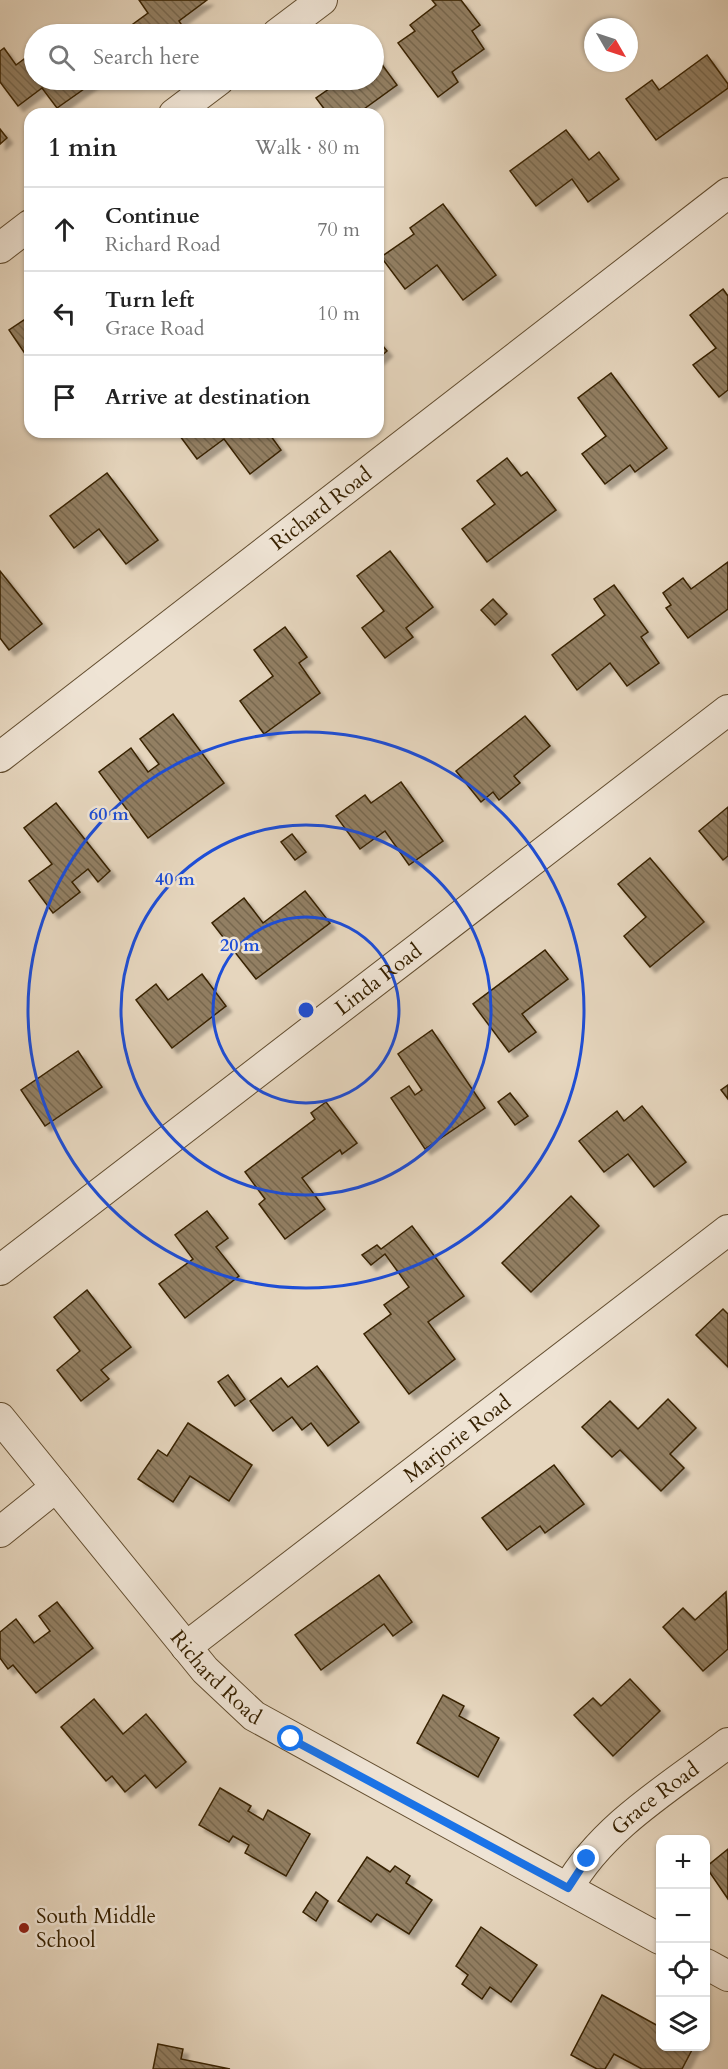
<!DOCTYPE html>
<meta charset="utf-8">
<style>
:root{--surface:#fff;--page:#f6f6f6;--text:#222;--muted:#767676;--line:#e0e0e0}
body{margin:0;font-family:Cardo,serif;background:var(--page);color:var(--text)}
.controls{position:absolute;right:18px;bottom:18px;display:grid;overflow:hidden;border-radius:12px;box-shadow:0 2px 4px #0004}
.controls button{width:54px;height:54px;display:grid;place-items:center;padding:0;border:0;border-bottom:2px solid var(--line);background:var(--surface);color:var(--text);font:30px sans-serif}
.compass{position:absolute;left:584px;top:18px;width:54px;height:54px;border-radius:50%;background:var(--surface);box-shadow:0 2px 4px #0004;rotate:129deg}
.stop{position:absolute;width:18px;height:18px;margin:-14px;border:4px solid #1a73e8;border-radius:50%;background:#fff}
.stop.end{background:#1a73e8;border-color:#fff;box-shadow:0 2px 6px #0008}
.list{margin:0;padding:0;list-style:none}
h2{display:flex;justify-content:space-between;align-items:center;height:78px;margin:0;padding:0 24px;font-size:26px}
h2 small{font-size:20px;font-weight:400;color:var(--muted)}
.list li{display:grid;grid-template-columns:39px 1fr auto;gap:18px;align-items:center;box-sizing:border-box;height:84px;padding:0 24px;border-top:2px solid var(--line)}
.list b{display:block;font-size:22px;white-space:nowrap}
.list p{margin:0;font-size:20px;white-space:nowrap;color:var(--muted)}
.list em{font-size:20px;font-style:normal;color:var(--muted)}
.icon{flex:none;width:33px;height:33px;fill:none;stroke:currentColor;stroke-width:2;stroke-linecap:round;stroke-linejoin:round}
.map{position:relative;flex:none;width:728px;height:2069px;overflow:hidden}
.search{position:absolute;background:var(--surface);box-shadow:0 2px 4px #0004;left:24px;top:24px;width:360px;height:66px;display:flex;align-items:center;gap:15px;box-sizing:border-box;padding:0 21px;border-radius:33px;color:var(--muted);font-size:22px}
.panel{position:absolute;background:var(--surface);box-shadow:0 2px 4px #0004;left:24px;top:108px;width:360px;height:330px;border-radius:18px}
.map>svg:first-child{display:block}
.building{fill:url(#building-back-hatch);stroke:#372101;stroke-width:1.5;filter:url(#shadow)}
.lines{fill:none;stroke-linecap:round;stroke-linejoin:round}
.street-casing{stroke:#634e30;stroke-width:32}
.street{stroke:#efe4d5;stroke-width:30}
.route{stroke:#1a73e8;stroke-width:8}
.ring{fill:none;stroke:#1d4ed8;stroke-width:3}
.poi-dot{fill:#8f2418;stroke:#efe4d5;stroke-width:2}
.labels{text-anchor:middle;stroke-width:5;stroke-linejoin:round;paint-order:stroke}
.street-label{font-size:21px;fill:#372101;stroke:#efe4d5}
.poi-label{font-size:21px;fill:#372101;stroke:#efe4d5;text-anchor:start}
.centre{fill:#1d4ed8;stroke:#efe4d5;stroke-width:3}
.ring-label{font-size:18px;text-anchor:middle;font-weight:bold;fill:#1d4ed8;stroke:#efe4d5;stroke-width:5;stroke-linejoin:round;paint-order:stroke}
</style>
<div class="map">
<svg width="728" height="2069" viewBox="0 0 728 2069">
<defs>
<pattern id="building-back-hatch" width="6" height="6" patternUnits="userSpaceOnUse" patternTransform="scale(1.5)"><rect width="6" height="6" fill="#927f63"/><path d="M-1 5l2 2M0 0l6 6M5-1l2 2" fill="none" stroke="#78684f"/></pattern>
<filter id="shadow"><feDropShadow dx="5.5" dy="5.5" stdDeviation="1.5" flood-color="#0004"/></filter>
</defs>
<rect width="100%" height="100%" fill="#e6d6be"/>
<filter id="stains"><feTurbulence type="fractalNoise" baseFrequency=".00333" numOctaves="4"/><feColorMatrix values="0 0 0 0 .2 0 0 0 0 .09 0 0 0 0 .02 0 0 0 .5 -.17"/></filter>
<radialGradient id="worn" r=".72"><stop offset=".6" stop-color="#630" stop-opacity="0"/><stop offset="1" stop-color="#630" stop-opacity=".3"/></radialGradient>
<g class="building">
<path d="M139 0H207L179 21 187 33 185 34H124L122 32 148 13Z"/>
<path d="M432 0H461L480 25 472 31 484 49 452 72 458 82 438 97 398 43 415 31 410 25 436 5Z"/>
<path d="M4 48 16 65 28 56 34 65V80L94 82 57 108 42 88 18 106 0 82V51Z"/>
<path d="M375 55 397 85 357 114H328L316 98 342 80H374Z"/>
<path d="M707 55 728 84V88L656 140 626 99 652 80 659 90Z"/>
<path d="M0 129 7 138 0 144Z"/>
<path d="M566 130 589 160 599 152 619 179 588 202 572 179 536 206 510 171Z"/>
<path d="M443 204 496 275 463 300 437 265 405 289 381 257 414 234 410 228Z"/>
<path d="M723 289 728 296V390L719 397 693 365 716 348 690 315Z"/>
<path d="M30 316V361L9 330Z"/>
<path d="M378 340 387 351 378 359Z"/>
<path d="M611 373 667 448 635 472 630 465 605 484 582 454 606 436 578 398Z"/>
<path d="M177 432H268L281 450 250 474 224 439 197 459Z"/>
<path d="M507 458 521 476 527 472 556 510 487 562 462 529 495 504 477 481Z"/>
<path d="M107 473 158 540 126 564 99 529 74 548 50 516Z"/>
<path d="M390 551 433 607 406 628 413 637 385 658 362 628 384 611 357 576Z"/>
<path d="M728 562V609L688 638 666 608 671 605 663 593 683 578 691 589Z"/>
<path d="M0 571 42 624 9 650 0 638Z"/>
<path d="M614 585 648 632 641 637 659 663 627 686 610 663 577 690 552 655 605 615 594 599Z"/>
<path d="M493 599 507 614 495 625 481 610Z"/>
<path d="M285 627 307 657 299 663 320 693 264 734 240 701 273 676 254 650Z"/>
<path d="M173 714 224 783 148 838 99 772 131 748 148 772 159 764 140 739Z"/>
<path d="M525 716 550 746 514 776 520 783 499 800 493 792 481 802 456 771Z"/>
<path d="M401 782 443 841 409 865 385 831 360 849 336 816 365 795 371 803Z"/>
<path d="M56 803 110 871 98 882 88 869 72 882 80 892 53 913 29 881 52 864 24 828Z"/>
<path d="M728 807V856L723 860 699 831Z"/>
<path d="M292 834 306 852 295 860 281 842Z"/>
<path d="M650 858 704 922 650 967 624 936 646 917 618 884Z"/>
<path d="M305 891 330 923 256 979 212 923 244 898 263 923Z"/>
<path d="M545 950 568 979 522 1014 536 1032 509 1052 473 1004Z"/>
<path d="M202 974 226 1006 172 1048 136 1000 156 984 168 1000Z"/>
<path d="M432 1030 485 1108 425 1149 391 1098 409 1086 415 1095 422 1090 398 1054Z"/>
<path d="M78 1051 102 1087 45 1126 21 1090Z"/>
<path d="M728 1085V1099L721 1090Z"/>
<path d="M510 1093 528 1116 515 1125 498 1102Z"/>
<path d="M326 1102 357 1143 342 1154 340 1150 302 1178 325 1209 285 1239 259 1204 265 1199 245 1172 315 1119 311 1113Z"/>
<path d="M642 1106 686 1162 654 1187 628 1154 604 1172 579 1141 617 1111 624 1121Z"/>
<path d="M571 1196 599 1226 531 1292 502 1263Z"/>
<path d="M207 1211 228 1238 216 1247 239 1276 185 1318 159 1284 193 1259 175 1235Z"/>
<path d="M412 1226 464 1296 428 1322 455 1359 409 1394 364 1334 391 1314 384 1305 409 1287 385 1254 371 1265 362 1255 377 1245 381 1249Z"/>
<path d="M87 1290 131 1347 101 1370 109 1379 81 1401 57 1370 80 1351 54 1317Z"/>
<path d="M723 1309 728 1314V1367L696 1335Z"/>
<path d="M317 1366 359 1422 328 1446 311 1423 302 1430 292 1417 273 1431 250 1401 281 1378 288 1387Z"/>
<path d="M228 1375 245 1399 235 1406 218 1382Z"/>
<path d="M668 1399 696 1428 670 1454 684 1468 661 1491 620 1450 612 1457 582 1427 610 1401 638 1429Z"/>
<path d="M188 1423 252 1465 229 1501 190 1476 173 1502 138 1479 158 1450 167 1456Z"/>
<path d="M554 1465 584 1504 545 1533 540 1526 507 1550 482 1518Z"/>
<path d="M379 1575 412 1622 393 1636 384 1624 321 1670 295 1635Z"/>
<path d="M726 1592 728 1649 703 1671 663 1627 683 1608 695 1620Z"/>
<path d="M57 1602 93 1648 36 1693 13 1665 8 1669 0 1658V1632L16 1619 34 1643 50 1631 39 1616Z"/>
<path d="M630 1679 660 1711 613 1756 574 1715 593 1698 601 1706Z"/>
<path d="M443 1695 464 1706 459 1716 499 1738 478 1777 417 1743Z"/>
<path d="M94 1699 123 1734 146 1714 186 1762 156 1788 145 1775 125 1792 112 1776 106 1781 61 1727Z"/>
<path d="M220 1788 251 1806 248 1811 263 1820 268 1810 310 1834 286 1876 245 1853 249 1845 233 1836 229 1842 199 1825Z"/>
<path d="M728 1849V1899L706 1867Z"/>
<path d="M367 1857 390 1872 395 1866 410 1876 406 1883 432 1900 409 1934 377 1914 371 1922 338 1901Z"/>
<path d="M316 1892 328 1901 316 1921 303 1912Z"/>
<path d="M481 1927 537 1965 511 2002 490 1987 482 1999 462 1984 468 1975 456 1966Z"/>
<path d="M602 1995 660 2027V2046H694L682 2069H642L614 2054 605 2069H597L571 2055Z"/>
<path d="M158 2044 183 2049 181 2059 230 2069H153Z"/>
</g>
<g class="lines">
<g class="street-casing">
<g id="street">
<path d="M277 34 322 0"/>
<path d="M174 114 219 80"/>
<path d="M0 248 30 225"/>
<path id="s1" d="M0 757 728 193"/>
<path id="s2" d="M0 1270 728 710"/>
<path id="s3" d="M0 1418 205 1670 254 1716 660 1939"/>
<path d="M0 1532 56 1487"/>
<path id="s4" d="M186 1647 728 1230"/>
<path id="s5" d="M568 1888C603 1826 672 1786 728 1743"/>
<path d="M706 1964 728 1976"/>
</g>
</g>
<use href="#street" class="street"/>
</g>
<g class="lines">
<path class="route" d="M291 1739 568 1888 587 1859"/>
</g>
<g class="ring">
<circle cx="306" cy="1010" r="93"/>
<circle cx="306" cy="1010" r="185"/>
<circle cx="306" cy="1010" r="278"/>
</g>
<circle class="poi-dot" cx="24" cy="1928" r="6"/>
<g class="labels">
<g class="street-label">
<text dy="7" stroke="none"><textPath href="#s1" startOffset="406">Richard Road</textPath></text>
<text dy="7" stroke="none"><textPath href="#s2" startOffset="477">Linda Road</textPath></text>
<text dy="7" stroke="none"><textPath href="#s4" startOffset="342">Marjorie Road</textPath></text>
<text dy="7" stroke="none"><textPath href="#s3" startOffset="338">Richard Road</textPath></text>
<text dy="7" stroke="none"><textPath href="#s5" startOffset="126">Grace Road</textPath></text>
</g>
<g class="poi-label">
<text x="36" y="1923">South Middle<tspan x="36" dy="24">School</tspan></text>
</g>
</g>
<circle cx="306" cy="1010" r="9" class="centre"/>
<g class="ring-label">
<text x="109" y="820">60 m</text>
<text x="175" y="885">40 m</text>
<text x="240" y="951">20 m</text>
</g>
<rect width="100%" height="100%" filter="url(#stains)"/>
<rect width="100%" height="100%" fill="url(#worn)"/>
</svg>
<div class="controls">
<button>+</button>
<button>−</button>
<button><svg class="icon" aria-label="locate" viewBox="0 0 24 24"><circle cx="12" cy="12" r="6"/><path d="M12 2v4M12 18v4M2 12h4M18 12h4"/></svg></button>
<button><svg class="icon" aria-label="layers" viewBox="0 0 24 24"><path d="M12 4l9 5-9 5-9-5zM3 14l9 5 9-5"/></svg></button>
</div>
<svg class="compass" viewBox="-18 -18 36 36"><path d="M0-13l5 13h-10z" fill="#e53935"/><path d="M0 13l5-13h-10z" fill="#767676"/></svg>
<div class="stop" style="left:291px;top:1739px"></div>
<div class="stop end" style="left:587px;top:1859px"></div>
<div class="search"><svg class="icon" aria-label="search" viewBox="0 0 24 24"><circle cx="10" cy="10" r="6"/><path d="M15 15l6 6"/></svg>Search here</div>
<section class="panel">
<h2>1 min<small>Walk · 80 m</small></h2>
<ul class="list">
<li><svg class="icon" aria-label="ahead" viewBox="0 0 24 24"><path d="M12 20V5M6 11l6-6 6 6"/></svg><div><b>Continue</b><p>Richard Road</p></div><em>70 m</em></li>
<li><svg class="icon" aria-label="left" viewBox="0 0 24 24"><path d="M17 20v-9H6M10 6l-5 5 5 5"/></svg><div><b>Turn left</b><p>Grace Road</p></div><em>10 m</em></li>
<li><svg class="icon" aria-label="arrive" viewBox="0 0 24 24"><path d="M6 21V4h12l-3 4 3 4H6"/></svg><div><b>Arrive at destination</b></div></li>
</ul>
</section>
</div>
